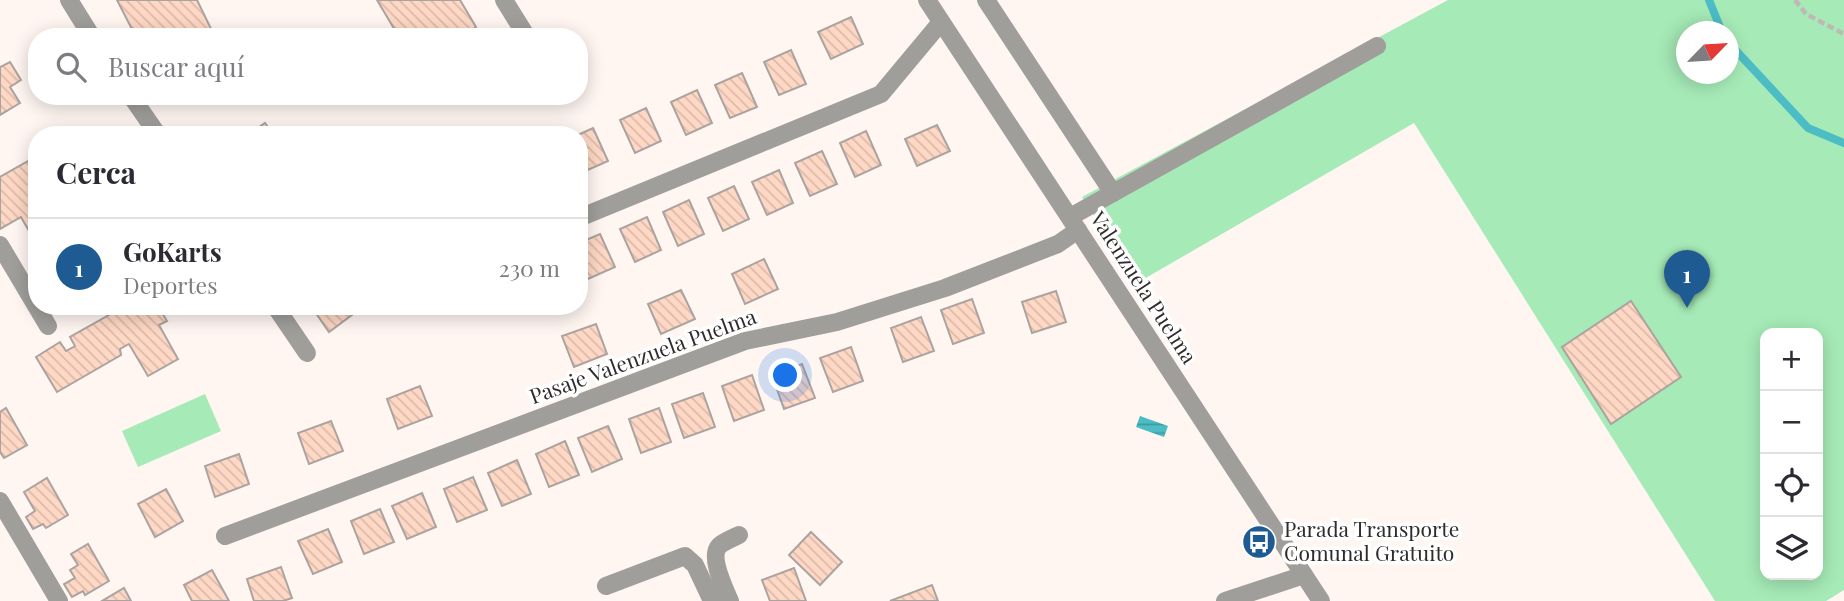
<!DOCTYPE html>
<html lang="es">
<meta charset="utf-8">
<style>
:root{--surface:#fff;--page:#f2f2f3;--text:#2b2b33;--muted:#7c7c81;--line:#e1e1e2;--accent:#1e5b92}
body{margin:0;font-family:"Playfair Display",serif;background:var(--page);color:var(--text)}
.controls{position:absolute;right:21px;bottom:21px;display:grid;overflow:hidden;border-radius:14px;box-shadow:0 4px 18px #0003}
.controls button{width:63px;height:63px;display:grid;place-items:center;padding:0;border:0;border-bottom:2px solid var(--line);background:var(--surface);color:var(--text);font:35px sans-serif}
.compass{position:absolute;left:1676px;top:21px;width:63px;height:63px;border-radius:50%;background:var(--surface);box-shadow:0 4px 18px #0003;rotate:65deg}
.you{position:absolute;left:786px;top:376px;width:24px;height:24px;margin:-18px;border:5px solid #fff;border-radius:50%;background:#1a73e8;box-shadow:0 0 0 10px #1a73e833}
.badge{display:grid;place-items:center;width:46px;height:46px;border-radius:50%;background:var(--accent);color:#fff;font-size:23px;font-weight:700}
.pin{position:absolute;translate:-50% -58px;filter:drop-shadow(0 2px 4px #0008)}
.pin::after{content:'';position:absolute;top:37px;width:24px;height:21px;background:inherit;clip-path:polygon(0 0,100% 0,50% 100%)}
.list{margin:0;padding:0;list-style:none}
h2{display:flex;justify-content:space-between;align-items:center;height:91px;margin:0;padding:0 28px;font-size:30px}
h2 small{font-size:23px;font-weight:400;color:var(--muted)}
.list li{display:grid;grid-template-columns:46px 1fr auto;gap:21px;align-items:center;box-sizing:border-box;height:98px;padding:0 28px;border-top:2px solid var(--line)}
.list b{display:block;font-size:26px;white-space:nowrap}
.list p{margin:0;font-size:23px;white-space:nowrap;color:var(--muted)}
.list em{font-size:23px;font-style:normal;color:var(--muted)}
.icon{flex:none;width:38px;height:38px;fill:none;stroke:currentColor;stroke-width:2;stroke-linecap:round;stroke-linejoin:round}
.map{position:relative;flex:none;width:1844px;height:601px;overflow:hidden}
.search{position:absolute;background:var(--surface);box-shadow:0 4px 18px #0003;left:28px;top:28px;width:560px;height:77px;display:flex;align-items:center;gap:18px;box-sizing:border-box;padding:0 24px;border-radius:28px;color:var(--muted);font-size:26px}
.panel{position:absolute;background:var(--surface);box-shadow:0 4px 18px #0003;left:28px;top:126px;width:560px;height:189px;border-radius:28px}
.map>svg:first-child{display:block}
.green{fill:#a6eab7;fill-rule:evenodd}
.water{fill:url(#water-rules)}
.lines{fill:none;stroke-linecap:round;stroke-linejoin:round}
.stream{stroke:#4cbdc5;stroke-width:8}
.building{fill:url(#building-back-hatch);stroke:#aba39f;stroke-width:2}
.path{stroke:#bfb8b5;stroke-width:4.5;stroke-dasharray:7 3.5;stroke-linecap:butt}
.minor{stroke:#a09e9b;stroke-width:18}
.labels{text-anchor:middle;stroke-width:7;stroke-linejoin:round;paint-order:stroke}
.street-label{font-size:21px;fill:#302c2b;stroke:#fff}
.poi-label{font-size:21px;fill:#302c2b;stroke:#fff;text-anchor:start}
</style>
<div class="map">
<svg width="1844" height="601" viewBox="0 0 1844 601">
<defs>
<pattern id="water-rules" width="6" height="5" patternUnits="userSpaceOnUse" patternTransform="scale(1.75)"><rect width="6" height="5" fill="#4cbdc5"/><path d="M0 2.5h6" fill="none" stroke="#409aa0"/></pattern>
<pattern id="building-back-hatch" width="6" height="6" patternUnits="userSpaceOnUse" patternTransform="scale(1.75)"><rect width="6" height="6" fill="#ffd8c5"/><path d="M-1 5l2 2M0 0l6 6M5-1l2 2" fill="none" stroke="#dbbaa9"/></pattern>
</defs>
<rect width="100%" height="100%" fill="#fff6f2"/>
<g class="green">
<path d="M1448 0H1844V590L1826 601H1715L1414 123 1137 283 1082 197ZM1686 32H1728V74H1686ZM1765 333H1818V575H1765Z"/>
<path d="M205 394 221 431 138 467 122 431Z"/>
</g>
<path class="water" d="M1140 416 1168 426 1164 437 1136 427Z"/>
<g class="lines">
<g class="stream">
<path d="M1709 0 1722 32"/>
<path d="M1728 42 1808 128 1844 143"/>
</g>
</g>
<g class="building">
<path d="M117 0H197L215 37H136Z"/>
<path d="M377 0H460L476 27 460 37H399Z"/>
<path d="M851 17 863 44 831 59 818 32Z"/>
<path d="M791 50 806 84 779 95 764 62Z"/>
<path d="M10 62 21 80 10 87 20 103 0 115V67Z"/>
<path d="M742 73 757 107 730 118 715 85Z"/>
<path d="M697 90 712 123 686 135 671 102Z"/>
<path d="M646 108 661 141 635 153 620 120Z"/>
<path d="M265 123 274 135H248Z"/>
<path d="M937 125 950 151 917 166 905 139Z"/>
<path d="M593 128 608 161 581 173 579 169 578 135Z"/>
<path d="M866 131 881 165 855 177 840 143Z"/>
<path d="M822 151 837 184 810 196 795 163Z"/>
<path d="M37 156V245L21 217 0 229V177Z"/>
<path d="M779 170 793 203 767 215 752 182Z"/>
<path d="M734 186 749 219 723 231 708 198Z"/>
<path d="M689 200 704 234 678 246 663 212Z"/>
<path d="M647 217 661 250 635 262 620 229Z"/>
<path d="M600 234 615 267 588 279 579 260V243Z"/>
<path d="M764 259 778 289 745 304 732 274Z"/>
<path d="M681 290 695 319 661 334 648 304Z"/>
<path d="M1056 291 1066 322 1032 333 1022 302Z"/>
<path d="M972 299 984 333 953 344 941 310Z"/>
<path d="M1631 301 1681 377 1611 424 1562 347Z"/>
<path d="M113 306H158L167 321 159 325 178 359 148 376 129 344 120 349 121 355 57 392 36 357 60 342 66 351 75 346 70 337 116 311Z"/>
<path d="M311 306H364L329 332Z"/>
<path d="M921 317 934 351 903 362 891 328Z"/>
<path d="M596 324 607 354 574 367 562 336Z"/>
<path d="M851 347 863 381 833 392 820 358Z"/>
<path d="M802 364 815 398 784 409 772 375Z"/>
<path d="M752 375 764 410 734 421 722 386Z"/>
<path d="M420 386 432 416 398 429 387 399Z"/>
<path d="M703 393 715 427 684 438 672 404Z"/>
<path d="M6 408 27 445 4 458 0 452V412Z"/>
<path d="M659 408 671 442 641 453 629 419Z"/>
<path d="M331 421 343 451 309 464 298 433Z"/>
<path d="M608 426 622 459 592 472 578 438Z"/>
<path d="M565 441 579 475 549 487 536 454Z"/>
<path d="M239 454 249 484 215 497 205 466Z"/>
<path d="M517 460 531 494 502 506 488 473Z"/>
<path d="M473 477 487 510 457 522 444 489Z"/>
<path d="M47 478 68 515 46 528 43 524 33 529 26 517 35 511 24 492Z"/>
<path d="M166 489 183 521 155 537 138 504Z"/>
<path d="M422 493 436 527 407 539 392 506Z"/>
<path d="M380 509 394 542 364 554 351 521Z"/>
<path d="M328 529 342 562 313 574 298 541Z"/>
<path d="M811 532 842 562 820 585 789 555Z"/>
<path d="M88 544 109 581 85 595 83 591 72 597 64 584 75 578 70 570 78 565 71 554Z"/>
<path d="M281 567 292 598 283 601H254L247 579Z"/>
<path d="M794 568 806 601H770L762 580Z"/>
<path d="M212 570 229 601H192L184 585Z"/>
<path d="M932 585 938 601H890Z"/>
<path d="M124 588 131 601H102Z"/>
</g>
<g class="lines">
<path class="path" d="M1795 0 1806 14 1844 34"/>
<g class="minor">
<path d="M69 0 92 37"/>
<path d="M504 0 527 37"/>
<path d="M927 0 1321 601"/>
<path d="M986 0 1113 193"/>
<path d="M131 96 158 135"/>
<path d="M1070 217 1377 46"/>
<path d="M579 218 881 94 941 22"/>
<path d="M0 245 48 326"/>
<path d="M275 306 307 353"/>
<path d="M0 501 59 601"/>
<path d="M225 536 745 341 837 322 945 288 1058 244 1078 230"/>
<path d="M606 586 685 556 695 565 712 601"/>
<path d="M730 601C725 589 709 557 719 546 723 542 733 538 739 535"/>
<path d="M1225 601 1304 575"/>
</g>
</g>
<defs>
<g id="bus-disc" transform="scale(1.75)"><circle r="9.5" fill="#1e5b92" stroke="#fff"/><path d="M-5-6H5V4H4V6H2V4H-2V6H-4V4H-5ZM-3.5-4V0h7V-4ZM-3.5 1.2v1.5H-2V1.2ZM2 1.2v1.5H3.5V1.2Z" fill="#fff"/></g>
</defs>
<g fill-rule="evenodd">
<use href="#bus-disc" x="1259" y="542"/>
</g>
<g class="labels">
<g class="street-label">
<text transform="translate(1143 288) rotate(57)" y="7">Valenzuela Puelma</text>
<text transform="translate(643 357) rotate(-20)" y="7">Pasaje Valenzuela Puelma</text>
</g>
<g class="poi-label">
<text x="1284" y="537">Parada Transporte<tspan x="1284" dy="24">Comunal Gratuito</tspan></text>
</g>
</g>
</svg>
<div class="controls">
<button>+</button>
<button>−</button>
<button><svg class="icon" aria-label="locate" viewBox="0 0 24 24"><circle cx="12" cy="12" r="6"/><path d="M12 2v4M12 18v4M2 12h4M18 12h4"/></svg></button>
<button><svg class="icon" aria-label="layers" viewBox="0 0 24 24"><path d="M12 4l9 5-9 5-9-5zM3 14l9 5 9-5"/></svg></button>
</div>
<svg class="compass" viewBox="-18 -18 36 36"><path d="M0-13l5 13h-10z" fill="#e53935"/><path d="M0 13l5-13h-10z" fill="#7c7c81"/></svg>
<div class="you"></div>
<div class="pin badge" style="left:1687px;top:308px">1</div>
<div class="search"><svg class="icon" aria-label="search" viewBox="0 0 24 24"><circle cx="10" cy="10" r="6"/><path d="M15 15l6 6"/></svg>Buscar aquí</div>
<section class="panel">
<h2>Cerca<small></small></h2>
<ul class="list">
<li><span class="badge">1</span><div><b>GoKarts</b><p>Deportes</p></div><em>230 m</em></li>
</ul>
</section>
</div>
